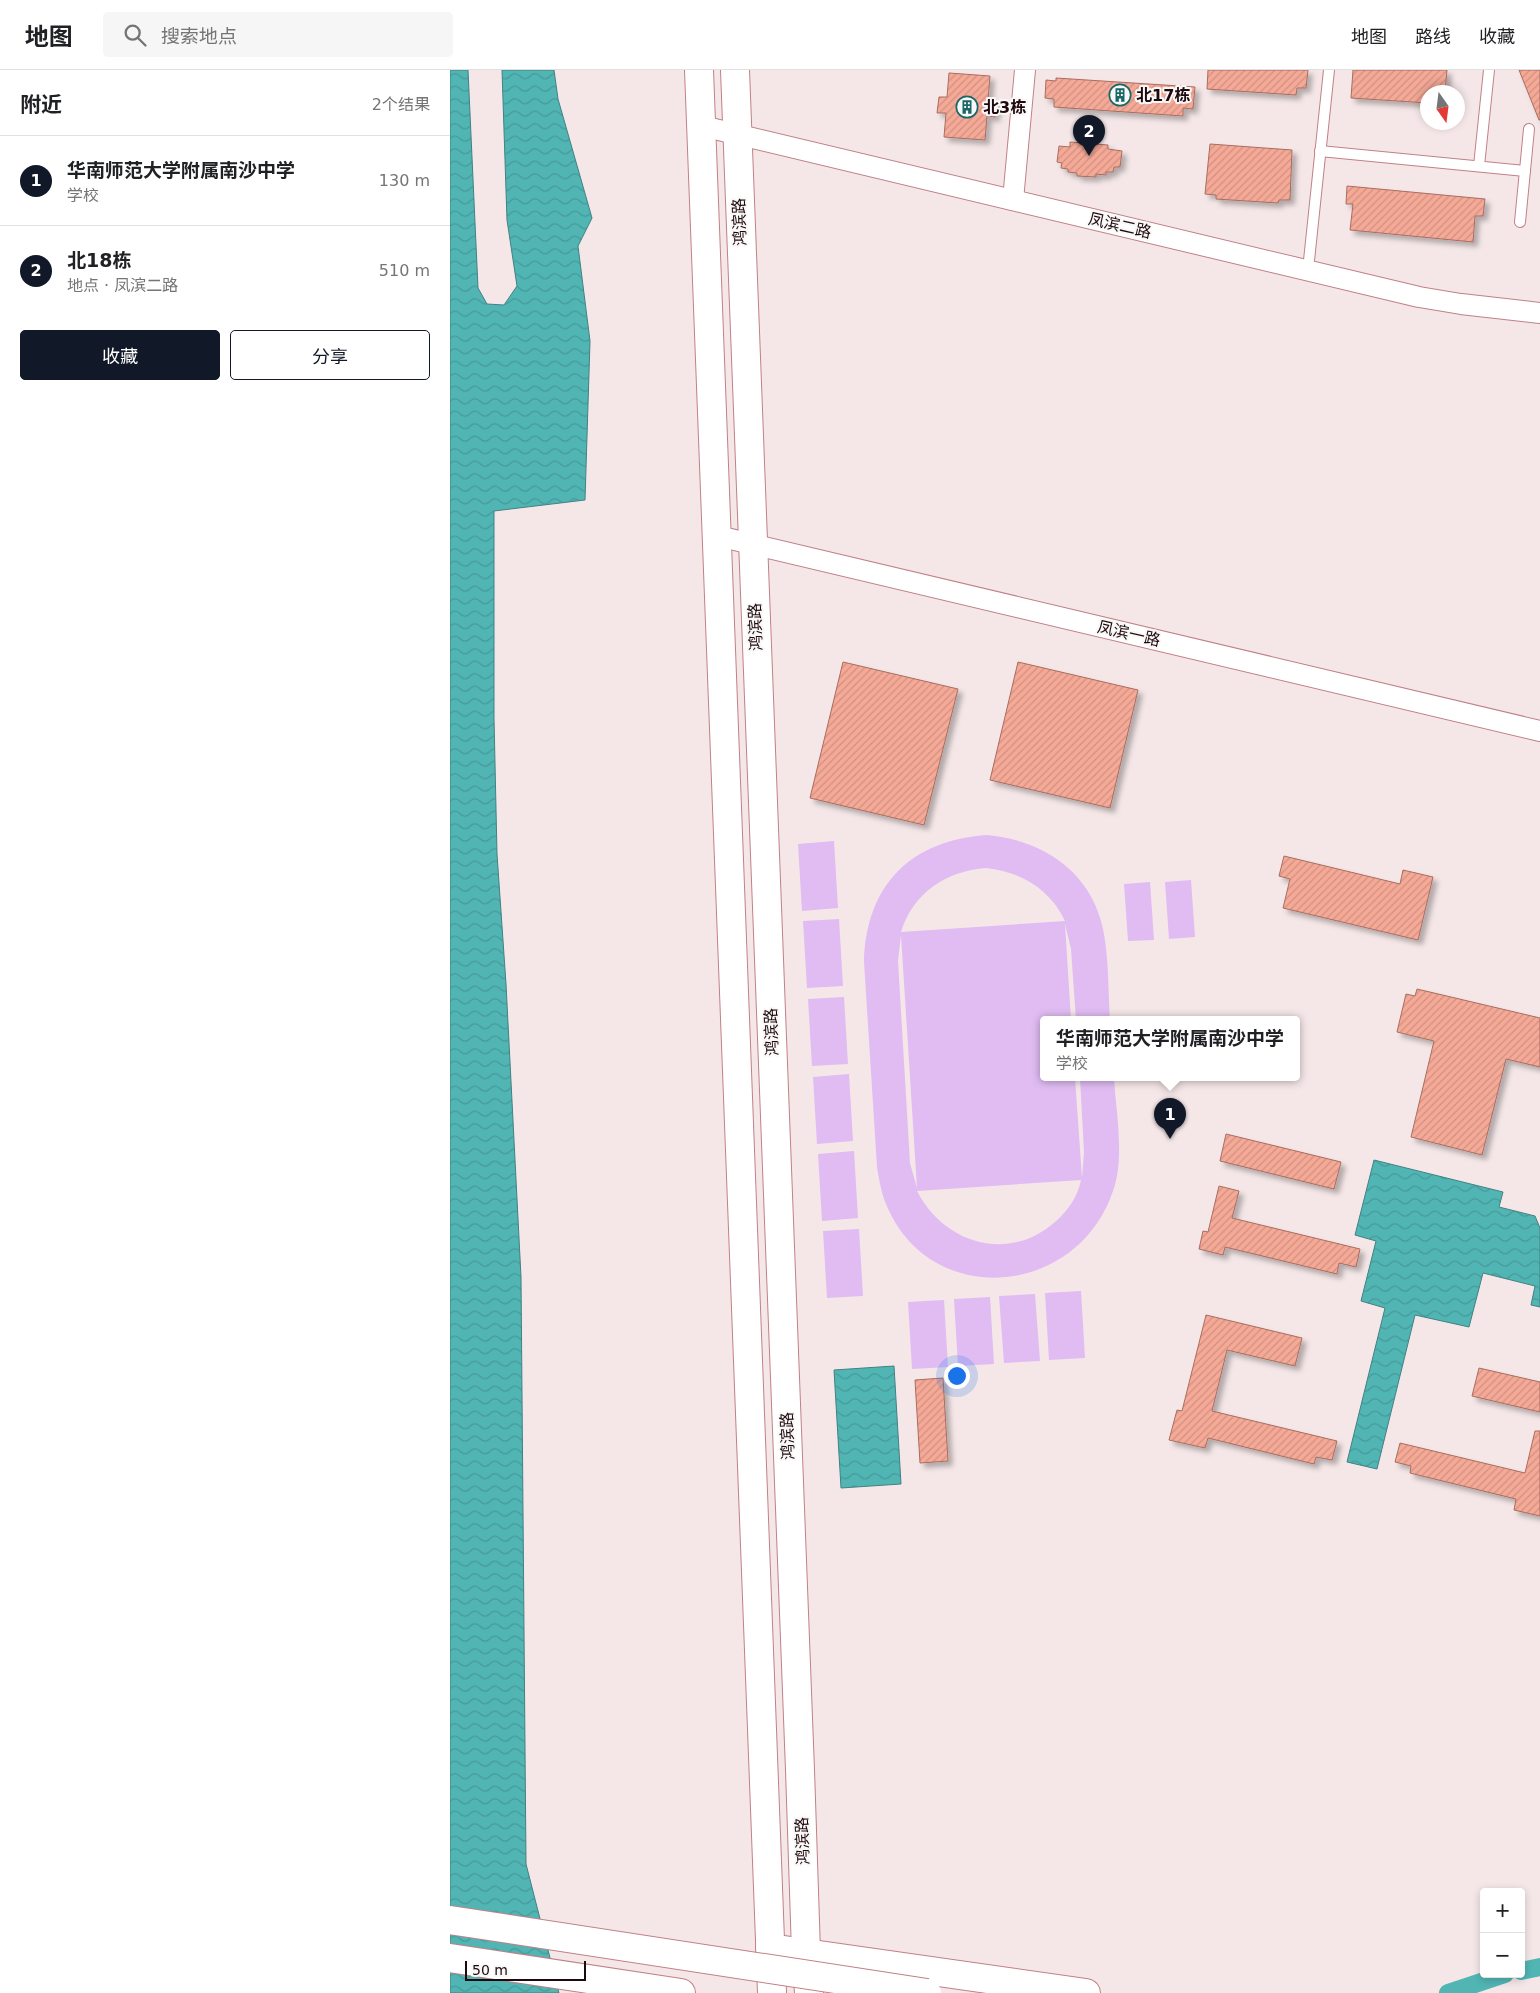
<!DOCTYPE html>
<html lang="zh">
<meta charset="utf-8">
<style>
:root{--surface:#fff;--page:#f6f6f6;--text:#202124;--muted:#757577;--line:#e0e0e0;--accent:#111827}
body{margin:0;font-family:"DejaVu Sans","Noto Sans SC",sans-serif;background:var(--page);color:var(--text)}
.controls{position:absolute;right:15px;bottom:15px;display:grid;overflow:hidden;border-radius:5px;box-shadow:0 2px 8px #0003}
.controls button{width:45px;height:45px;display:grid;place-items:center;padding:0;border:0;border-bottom:1px solid var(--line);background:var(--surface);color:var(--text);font:25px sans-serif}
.compass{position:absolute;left:970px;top:15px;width:45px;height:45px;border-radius:50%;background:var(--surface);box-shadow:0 2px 8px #0003;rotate:166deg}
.scale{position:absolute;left:15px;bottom:12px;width:121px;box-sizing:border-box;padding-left:5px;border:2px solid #20090c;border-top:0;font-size:14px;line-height:18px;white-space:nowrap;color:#20090c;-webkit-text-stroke:4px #f8f8f8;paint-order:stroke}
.you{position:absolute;left:506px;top:1305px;width:18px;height:18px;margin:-12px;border:4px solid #fff;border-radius:50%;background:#1a73e8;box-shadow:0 0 0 8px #1a73e833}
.badge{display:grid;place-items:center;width:32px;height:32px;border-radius:50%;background:var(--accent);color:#fff;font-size:16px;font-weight:700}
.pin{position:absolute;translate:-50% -41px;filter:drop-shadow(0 1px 2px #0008)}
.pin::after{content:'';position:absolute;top:26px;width:18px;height:15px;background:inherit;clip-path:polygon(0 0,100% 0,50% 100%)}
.popup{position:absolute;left:590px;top:946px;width:260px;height:65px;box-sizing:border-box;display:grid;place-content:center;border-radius:5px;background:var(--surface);filter:drop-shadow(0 1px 4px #0005);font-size:16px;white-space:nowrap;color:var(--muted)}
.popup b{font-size:19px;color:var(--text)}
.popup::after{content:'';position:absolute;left:50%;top:100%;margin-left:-10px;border:10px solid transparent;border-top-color:var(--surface)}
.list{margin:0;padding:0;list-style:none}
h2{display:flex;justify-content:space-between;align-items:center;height:65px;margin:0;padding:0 20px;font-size:21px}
h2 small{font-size:16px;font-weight:400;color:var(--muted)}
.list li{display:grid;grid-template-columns:32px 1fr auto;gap:15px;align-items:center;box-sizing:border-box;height:90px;padding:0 20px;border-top:1px solid var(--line)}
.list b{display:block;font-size:19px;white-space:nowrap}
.list p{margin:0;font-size:16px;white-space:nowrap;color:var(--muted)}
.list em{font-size:16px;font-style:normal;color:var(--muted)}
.actions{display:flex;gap:10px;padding:15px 20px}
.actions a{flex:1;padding:11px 0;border:1px solid var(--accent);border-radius:5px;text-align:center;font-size:18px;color:var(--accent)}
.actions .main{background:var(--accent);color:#fff}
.icon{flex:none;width:28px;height:28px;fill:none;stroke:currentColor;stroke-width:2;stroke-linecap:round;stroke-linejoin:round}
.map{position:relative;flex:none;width:1090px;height:1923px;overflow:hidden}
header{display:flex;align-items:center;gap:30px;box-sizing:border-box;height:70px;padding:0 25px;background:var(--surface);border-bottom:1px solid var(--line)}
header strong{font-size:24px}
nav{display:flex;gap:28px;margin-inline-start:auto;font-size:18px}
.search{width:350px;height:45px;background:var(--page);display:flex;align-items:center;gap:12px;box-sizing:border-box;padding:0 18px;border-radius:5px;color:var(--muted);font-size:19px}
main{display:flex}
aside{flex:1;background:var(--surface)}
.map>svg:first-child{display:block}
.green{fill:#e0bcf3;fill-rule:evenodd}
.water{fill:url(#water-waves);stroke:#428182}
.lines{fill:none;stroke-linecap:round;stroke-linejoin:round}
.canal{stroke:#51b5b4;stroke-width:18}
.building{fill:url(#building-hatch);stroke:#a86d5f;filter:url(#shadow)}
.lane-casing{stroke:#c08186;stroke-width:12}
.street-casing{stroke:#c08186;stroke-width:22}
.secondary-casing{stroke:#c08186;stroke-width:30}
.primary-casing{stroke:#c08186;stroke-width:30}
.lane{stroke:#fff;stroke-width:10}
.street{stroke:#fff;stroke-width:20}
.secondary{stroke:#fff;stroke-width:28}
.primary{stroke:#fff;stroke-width:28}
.primary-bridge-casing{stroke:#c08186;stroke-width:30;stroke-linecap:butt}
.primary-bridge{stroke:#fff;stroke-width:28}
.labels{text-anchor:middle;stroke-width:4;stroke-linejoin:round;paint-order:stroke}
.poi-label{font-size:16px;font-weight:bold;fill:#20090c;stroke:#f8f8f8;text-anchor:start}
.street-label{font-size:16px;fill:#20090c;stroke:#f8f8f8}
</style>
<header>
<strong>地图</strong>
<div class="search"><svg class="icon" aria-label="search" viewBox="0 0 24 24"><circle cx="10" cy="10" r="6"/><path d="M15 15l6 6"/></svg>搜索地点</div>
<nav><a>地图</a><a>路线</a><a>收藏</a></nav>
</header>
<main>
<aside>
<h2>附近<small>2个结果</small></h2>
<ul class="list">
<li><span class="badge">1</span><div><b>华南师范大学附属南沙中学</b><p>学校</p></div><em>130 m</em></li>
<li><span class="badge">2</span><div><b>北18栋</b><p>地点 · 凤滨二路</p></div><em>510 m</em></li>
</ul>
<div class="actions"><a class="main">收藏</a><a>分享</a></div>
</aside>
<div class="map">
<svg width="1090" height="1923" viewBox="0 0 1090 1923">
<defs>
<pattern id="water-waves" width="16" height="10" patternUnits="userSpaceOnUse" patternTransform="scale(1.25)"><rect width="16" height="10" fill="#51b5b4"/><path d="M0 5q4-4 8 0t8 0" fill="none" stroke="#469a9a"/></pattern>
<pattern id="building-hatch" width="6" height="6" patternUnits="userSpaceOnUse" patternTransform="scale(1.25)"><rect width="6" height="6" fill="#f5a997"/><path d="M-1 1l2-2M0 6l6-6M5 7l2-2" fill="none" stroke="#d29081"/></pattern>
<filter id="shadow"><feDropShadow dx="4.5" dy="4.5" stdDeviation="2.5" flood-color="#0004"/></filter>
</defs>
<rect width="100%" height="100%" fill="#f5e7e8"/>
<g class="green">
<path d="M537 765C592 770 641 801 653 859 659 888 658 920 660 950H626L621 879 615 854 621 950H594V1008H625L632 1108 634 1082 630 1008H664C666 1042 675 1089 663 1121 627 1228 479 1240 436 1134 431 1122 429 1109 427 1097L414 892C416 815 461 770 537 765ZM536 798C571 802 600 819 615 851L451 862C463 823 496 801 536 798ZM451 865 467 1118 460 1093 448 891ZM631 1110C628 1126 618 1141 605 1152 559 1193 494 1174 467 1121Z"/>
<path d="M384 771 388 838 352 841 348 774Z"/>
<path d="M741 810 745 867 719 869 715 812Z"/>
<path d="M700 812 704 870 678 871 674 814Z"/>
<path d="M389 849 393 916 357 918 353 851Z"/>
<path d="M394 927 398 994 362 996 358 929Z"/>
<path d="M399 1004 403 1071 367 1074 363 1007Z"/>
<path d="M404 1081 408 1148 372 1151 368 1084Z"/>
<path d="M409 1159 413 1226 377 1228 373 1161Z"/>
<path d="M631 1221 635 1288 599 1290 595 1223Z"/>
<path d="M585 1224 590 1291 554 1293 549 1226Z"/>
<path d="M540 1227 544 1294 508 1296 504 1229Z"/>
<path d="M494 1230 498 1297 462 1299 458 1232Z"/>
</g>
<g class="water">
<path d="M0 0H18L28 218 37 234 54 235 67 216 57 150 52 0H104L108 29 142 148 128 176 140 271 135 430 44 441V648L47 784 56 914 71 1207 76 1794 109 1923H0Z"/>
<path d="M924 1090 1053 1122 1049 1137 1085 1146 1090 1158V1237L1081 1235 1085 1216 1033 1203 1019 1257 965 1245 927 1399 897 1392 935 1238 911 1231 926 1171 905 1165Z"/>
<path d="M444 1296 451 1414 391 1418 384 1300Z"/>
</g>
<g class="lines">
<g class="canal">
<path d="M1071 1901 1090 1897"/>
<path d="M998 1923 1055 1904"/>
</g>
</g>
<g class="building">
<path d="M758 0H858L856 18H847L846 25 757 19Z"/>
<path d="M903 0H997L995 22H978V33L901 28Z"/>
<path d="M1069 0H1090V50H1089Z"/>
<path d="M499 3 540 6 538 30 547 31 545 47 537 46 535 70 494 67 496 43H487L489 27H497Z"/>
<path d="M606 8 745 17 743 39 733 38V46L604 37V29L595 28 596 10 606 11Z"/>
<path d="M620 72 658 75V79L672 81 670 97H664L663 102H656V105L646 104V107L627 106V103L618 102V99L611 98 612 93 607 92 609 76 620 77Z"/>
<path d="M760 74 842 80 840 130H829L828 133 766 129V125L755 124Z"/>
<path d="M897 116 1035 129 1033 146H1025L1023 172 900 160 903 134H896Z"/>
<path d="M393 592 508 619 474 755 360 728Z"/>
<path d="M568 592 688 620 660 738 540 710Z"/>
<path d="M834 786 950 814 953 800 983 807 968 870 833 838 840 809 829 806Z"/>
<path d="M967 919 1090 948V997L1056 989 1032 1085 961 1067 984 971 947 962 956 924 965 926Z"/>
<path d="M776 1064 891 1092 884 1119 770 1091Z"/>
<path d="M769 1116 789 1121 782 1148 910 1179 906 1197 889 1193 887 1204 775 1177 773 1185 749 1179 753 1161 758 1162Z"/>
<path d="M756 1245 852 1268 845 1296 777 1280 762 1341 887 1371 882 1390 866 1387 864 1394 758 1368 755 1378 719 1370 727 1340 732 1341Z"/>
<path d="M1029 1298 1090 1312V1342L1022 1326Z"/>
<path d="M493 1308 498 1391 470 1393 465 1310Z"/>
<path d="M1085 1361H1090V1446L1064 1440 1066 1429 960 1403 961 1396 945 1392 950 1373 1075 1403Z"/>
</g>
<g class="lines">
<g class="lane-casing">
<g id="lane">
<path d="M870 81 1075 101"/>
<path d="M1029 96 1039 0"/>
<path d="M1070 152 1079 59"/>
<path d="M858 200 879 0"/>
</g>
</g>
<g class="street-casing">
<g id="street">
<path d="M252 56 969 227 1011 234 1090 243"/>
<path d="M563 130 575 0"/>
<path d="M268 466 1090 661"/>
</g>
</g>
<g class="secondary-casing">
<g id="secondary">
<path d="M249 0 322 1923"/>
<path d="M285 0 350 1700 356 1882 359 1923"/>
</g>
</g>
<g class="primary-casing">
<g id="primary">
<path d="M320 1878 636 1923"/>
<path d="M0 1888 231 1923"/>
</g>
</g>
<use href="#lane" class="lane"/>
<use href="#street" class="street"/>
<use href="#secondary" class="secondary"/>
<use href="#primary" class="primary"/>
<g class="primary-bridge-casing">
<path id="primary-bridge" d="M0 1850 477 1923"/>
</g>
<use href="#primary-bridge" class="primary-bridge"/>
</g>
<defs>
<g id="building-ring" transform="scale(1.125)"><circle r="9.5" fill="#f8f8f8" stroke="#196766" stroke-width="1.5"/><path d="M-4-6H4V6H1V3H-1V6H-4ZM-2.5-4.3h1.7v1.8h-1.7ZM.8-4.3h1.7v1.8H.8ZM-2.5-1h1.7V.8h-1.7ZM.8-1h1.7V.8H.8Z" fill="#196766"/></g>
</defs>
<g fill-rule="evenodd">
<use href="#building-ring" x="670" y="25"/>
<use href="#building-ring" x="517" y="37"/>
</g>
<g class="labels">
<g class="poi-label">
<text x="686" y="31">北17栋</text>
<text x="533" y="43">北3栋</text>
</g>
<g class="street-label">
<text transform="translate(289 152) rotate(-92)" y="6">鸿滨路</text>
<text transform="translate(670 155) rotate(13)" y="6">凤滨二路</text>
<text transform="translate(305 557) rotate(-92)" y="6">鸿滨路</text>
<text transform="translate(679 563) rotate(13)" y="6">凤滨一路</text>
<text transform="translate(321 962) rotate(-92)" y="6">鸿滨路</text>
<text transform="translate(337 1366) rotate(-92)" y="6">鸿滨路</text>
<text transform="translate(352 1771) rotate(-92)" y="6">鸿滨路</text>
</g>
</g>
</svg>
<div class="controls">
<button>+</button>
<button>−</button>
</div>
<svg class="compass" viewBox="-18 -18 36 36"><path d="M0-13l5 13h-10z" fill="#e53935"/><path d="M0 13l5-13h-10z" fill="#757577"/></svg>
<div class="scale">50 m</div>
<div class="you"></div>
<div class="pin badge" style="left:720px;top:1069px">1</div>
<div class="popup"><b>华南师范大学附属南沙中学</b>学校</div>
<div class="pin badge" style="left:639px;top:86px">2</div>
</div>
</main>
